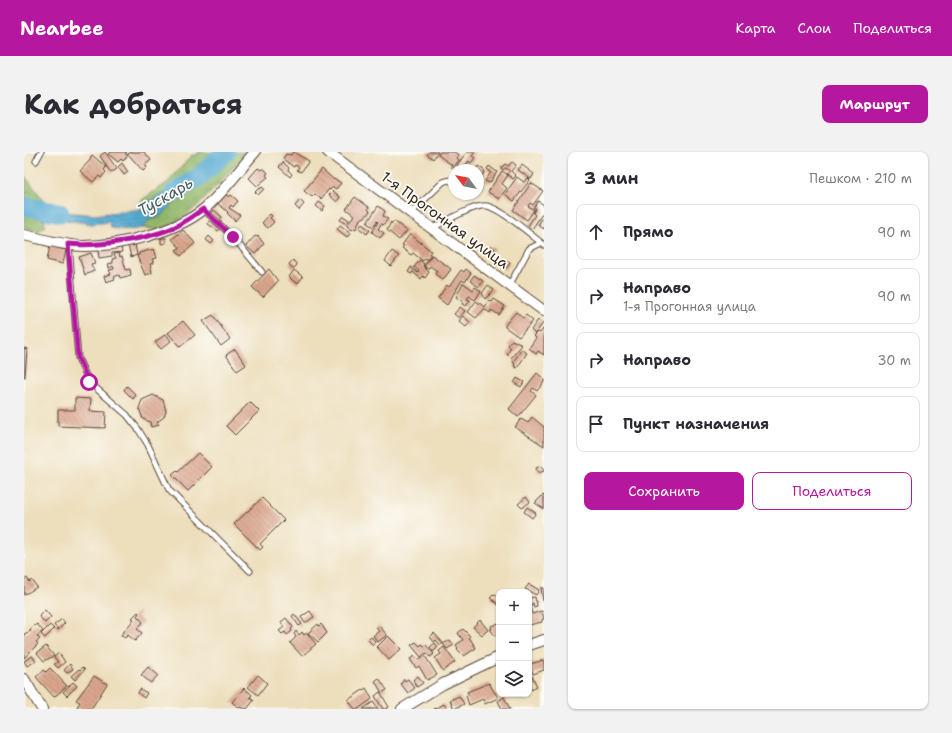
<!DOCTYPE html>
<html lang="ru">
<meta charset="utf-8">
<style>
:root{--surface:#fff;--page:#f2f2f3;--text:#2b2b33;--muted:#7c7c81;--line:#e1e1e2;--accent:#b5179e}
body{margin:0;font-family:"Shantell Sans",sans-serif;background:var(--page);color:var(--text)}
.controls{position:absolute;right:12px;bottom:12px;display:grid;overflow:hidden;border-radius:8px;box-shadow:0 1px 3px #0004}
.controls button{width:36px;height:36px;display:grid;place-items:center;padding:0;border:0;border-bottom:1px solid var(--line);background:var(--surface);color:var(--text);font:20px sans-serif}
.compass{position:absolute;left:424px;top:12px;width:36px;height:36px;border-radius:50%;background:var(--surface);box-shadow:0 1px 3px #0004;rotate:302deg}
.stop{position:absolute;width:12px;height:12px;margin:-9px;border:3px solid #b5179e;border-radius:50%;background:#fff}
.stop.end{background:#b5179e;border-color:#fff;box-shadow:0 1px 4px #0008}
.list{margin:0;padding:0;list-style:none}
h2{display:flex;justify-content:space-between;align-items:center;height:52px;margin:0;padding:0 16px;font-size:17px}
h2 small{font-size:13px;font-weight:400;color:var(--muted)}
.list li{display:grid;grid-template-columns:26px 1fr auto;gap:12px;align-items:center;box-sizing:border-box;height:56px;margin:0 8px 8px;padding:0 8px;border:1px solid var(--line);border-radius:8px}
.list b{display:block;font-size:15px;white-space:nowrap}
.list p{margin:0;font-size:13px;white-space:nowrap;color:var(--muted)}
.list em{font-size:13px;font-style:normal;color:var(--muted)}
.actions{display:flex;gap:8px;padding:12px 16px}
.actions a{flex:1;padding:9px 0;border:1px solid var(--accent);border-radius:8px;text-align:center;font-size:14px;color:var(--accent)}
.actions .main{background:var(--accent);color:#fff}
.icon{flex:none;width:22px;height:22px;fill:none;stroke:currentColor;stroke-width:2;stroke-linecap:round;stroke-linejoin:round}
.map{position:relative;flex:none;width:520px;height:557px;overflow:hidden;border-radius:8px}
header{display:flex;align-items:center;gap:24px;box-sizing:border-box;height:56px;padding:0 20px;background:var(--accent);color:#fff}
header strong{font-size:19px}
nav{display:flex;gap:22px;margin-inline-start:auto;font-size:14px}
.intro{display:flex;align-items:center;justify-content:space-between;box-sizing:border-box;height:96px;padding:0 24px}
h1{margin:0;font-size:28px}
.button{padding:10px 18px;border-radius:8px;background:var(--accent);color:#fff;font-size:14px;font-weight:700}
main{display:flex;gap:24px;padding:0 24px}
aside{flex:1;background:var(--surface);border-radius:8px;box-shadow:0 1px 3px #0004}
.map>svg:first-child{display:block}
.forest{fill:url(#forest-crowns);stroke:#677044}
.water{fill:url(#water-rules);stroke:#496a78}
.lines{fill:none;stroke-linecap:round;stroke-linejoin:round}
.river{stroke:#57aad2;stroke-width:19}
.building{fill:url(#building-back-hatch)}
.lane-casing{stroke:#564536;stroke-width:7}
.street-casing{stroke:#564536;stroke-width:12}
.lane{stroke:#fff;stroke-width:5}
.street{stroke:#fff;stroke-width:10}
.route{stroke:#b5179e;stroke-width:5}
.labels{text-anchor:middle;stroke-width:3.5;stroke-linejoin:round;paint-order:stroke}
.street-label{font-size:15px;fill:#3b2a1e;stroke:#fdfcf7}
.water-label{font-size:16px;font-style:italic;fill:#465d66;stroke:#fdfcf7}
</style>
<header>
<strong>Nearbee</strong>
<nav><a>Карта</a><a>Слои</a><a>Поделиться</a></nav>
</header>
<div class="intro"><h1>Как добраться</h1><a class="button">Маршрут</a></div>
<main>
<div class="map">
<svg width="520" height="557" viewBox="0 0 520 557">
<defs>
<pattern id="forest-crowns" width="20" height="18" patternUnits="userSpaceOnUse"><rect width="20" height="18" fill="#93b76b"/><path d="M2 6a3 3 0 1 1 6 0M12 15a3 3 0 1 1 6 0" fill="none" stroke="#799557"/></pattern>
<pattern id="water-rules" width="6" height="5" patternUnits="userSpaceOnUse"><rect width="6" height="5" fill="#57aad2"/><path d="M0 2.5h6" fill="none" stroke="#498baa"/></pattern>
<pattern id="building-back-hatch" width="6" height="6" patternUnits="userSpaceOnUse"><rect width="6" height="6" fill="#daa58c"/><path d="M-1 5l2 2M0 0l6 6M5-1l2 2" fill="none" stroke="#b28772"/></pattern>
</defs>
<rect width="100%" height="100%" fill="#fdfcf7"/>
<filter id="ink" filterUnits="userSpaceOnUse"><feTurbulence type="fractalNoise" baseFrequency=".025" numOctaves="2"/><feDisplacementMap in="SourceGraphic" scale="8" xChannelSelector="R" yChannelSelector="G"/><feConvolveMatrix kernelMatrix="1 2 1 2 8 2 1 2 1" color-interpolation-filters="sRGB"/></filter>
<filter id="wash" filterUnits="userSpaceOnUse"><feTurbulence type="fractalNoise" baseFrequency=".012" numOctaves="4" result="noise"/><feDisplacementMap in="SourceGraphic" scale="16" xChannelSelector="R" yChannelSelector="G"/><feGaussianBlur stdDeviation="0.9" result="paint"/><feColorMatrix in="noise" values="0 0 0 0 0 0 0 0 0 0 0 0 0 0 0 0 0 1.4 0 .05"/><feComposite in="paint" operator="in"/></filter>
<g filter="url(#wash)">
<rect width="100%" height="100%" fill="#eddebc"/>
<g class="forest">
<path d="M174 0H197L187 14 172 27 157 32 120 52H116L118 48 144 30 168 3H174Z"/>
<path d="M210 0H223C199 24 158 86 119 76L125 68 137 64 157 43 185 28Z"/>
<path d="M0 23 18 46 16 58 0 54Z"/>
<path d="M0 61 14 65 20 68 21 75 14 79 0 75Z"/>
</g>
<path class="water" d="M197 0H210L185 28 157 43 137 64 125 68 119 76 104 78 87 76 85 70 68 72 34 67 20 68 14 65 0 61V54L10 57 71 63 116 57 120 52 157 32 172 27 187 14Z"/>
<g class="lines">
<g class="river">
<path d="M150 41 176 24 202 0"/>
<path d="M0 54 36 61"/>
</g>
</g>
<g id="blocks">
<g class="building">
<path d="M81 0 93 17 87 21 76 4Z"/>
<path d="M86 0H103L101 2 104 3 99 9 97 7 94 10 84 2Z"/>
<path d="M107 0H120L127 8 121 13 123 15 119 19 104 2Z"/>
<path d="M269 0 285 9 277 20 273 18 275 15 271 13 270 15 259 7 262 2 267 3Z"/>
<path d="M405 0H414L409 7 403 2Z"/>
<path d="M416 0H430L435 3 433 6 435 8 429 16 427 15 428 13 414 3Z"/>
<path d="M443 0H451L448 4 451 6 447 11 445 9 438 17 433 13Z"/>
<path d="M68 3 82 15 80 18 82 20 77 26 75 24 69 30 56 19 67 7 66 6Z"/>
<path d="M259 10 265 16 264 18 268 22 266 25 255 15Z"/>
<path d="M488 10 492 13 487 19 492 24 489 27 483 22 486 19 482 16 479 18 477 16 481 12 484 14Z"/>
<path d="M98 11 104 20 100 23 94 15Z"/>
<path d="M444 12 451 18 454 14 461 19 455 29 454 18H440Z"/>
<path d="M498 13 510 22 507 27 494 18Z"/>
<path d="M465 14 473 20 466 31 461 29 467 20 463 17Z"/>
<path d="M234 16 237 18 239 16 244 21 242 23 244 25 233 34 225 26Z"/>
<path d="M298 17 310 28 311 27 317 31 312 37 309 35 306 38 305 37 297 47 291 42 288 45 280 39Z"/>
<path d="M478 19 484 23 478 32 483 36 475 47 464 40Z"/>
<path d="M493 25 500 30 504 26 506 28 490 49 481 42Z"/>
<path d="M507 31 519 39 509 53 506 51 504 54 510 58 503 68 489 58Z"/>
<path d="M238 35 240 37 234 43 231 40 235 36 236 37Z"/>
<path d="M309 39 316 45 313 50 305 43Z"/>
<path d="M200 41 205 45 207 43 214 49 209 55 207 53 205 56 216 63 211 69 203 61 204 60 192 50Z"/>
<path d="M331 45 345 55 344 57 346 59 341 65 336 67 332 77 330 76 328 78 323 74 330 63 322 57Z"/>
<path d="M276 48 280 52 275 58 271 54Z"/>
<path d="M514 49 520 53V59L508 77 504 74 511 63 509 61 512 56H509Z"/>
<path d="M295 50 301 54 298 59 292 54Z"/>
<path d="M354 54 361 59 359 64 364 67 359 73 357 72 354 77 360 81 356 86 348 80 354 70 353 69 349 75 343 71Z"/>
<path d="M190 58 198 65 195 69 187 62Z"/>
<path d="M246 62 248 64 246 66 250 70 244 76 238 71Z"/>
<path d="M319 64 325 68 322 72 316 68Z"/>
<path d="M520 64V77L514 73Z"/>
<path d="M187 67 198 74 194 79 184 72Z"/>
<path d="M370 69 383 79 375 88 363 78 367 70 368 72Z"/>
<path d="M338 72 346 78 343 82 335 76Z"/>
<path d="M316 73 327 81 323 85 313 77Z"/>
<path d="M159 78 171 91 157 104 152 98 156 96 148 87Z"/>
<path d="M386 82 407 99 405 102 407 103 403 108 401 106 399 109 389 101 387 103 378 96 380 94 378 93Z"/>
<path d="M185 84 190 89 187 92 182 88Z"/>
<path d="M231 84 233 85 234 84 240 92 231 102 222 94Z"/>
<path d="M137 86H142V91L137 92Z"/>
<path d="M111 92 113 103 107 105 104 93Z"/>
<path d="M26 94 42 98 39 112 23 108Z"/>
<path d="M467 94 471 97 467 103 462 100Z"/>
<path d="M97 95 98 100 88 101V104L75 106 74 98Z"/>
<path d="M130 97 133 106 128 107 130 111 126 112 128 121 121 123 113 104 115 103V101Z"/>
<path d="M368 99 375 104 367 114 361 109Z"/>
<path d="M67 101 71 111 67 112 70 119 61 123 55 105Z"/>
<path d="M95 101 96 105 98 104 102 118 106 117 107 123 96 126 95 123 90 125 91 127 82 130 80 124 87 122 85 118 90 117 89 114 85 116 84 112 89 111 88 107 92 106 90 102Z"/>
<path d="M408 103 427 117 419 128 411 122 413 119 406 114 404 117 400 114Z"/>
<path d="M269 108 273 113 269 117 265 112Z"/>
<path d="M396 108 400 112 399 114 405 120 401 126 399 124 397 127 389 120 387 122 384 120 387 115 394 121 395 119 390 115Z"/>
<path d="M483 108 486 111 481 118 478 115Z"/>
<path d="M245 117 254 129 239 145 228 135Z"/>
<path d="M442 117 447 121 441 130 438 128 423 153 414 146 423 133 425 135 437 118 440 120Z"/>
<path d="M270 118 279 125 273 132 265 125Z"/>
<path d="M450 123 459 129 455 135 446 129Z"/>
<path d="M439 131 449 138 451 135 457 139 451 148 445 144 443 147 446 148 442 154 438 152 439 150 432 145Z"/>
<path d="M464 133 470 138 461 147 458 141Z"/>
<path d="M470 147 481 154 475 163 467 158 466 161 460 157 452 166 444 160 452 149 461 155 465 148 468 150Z"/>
<path d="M436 155 441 159 435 166 430 162Z"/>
<path d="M492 160 499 166 502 163 509 169 495 185 481 175V173Z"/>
<path d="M189 163 206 187 197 194 179 169Z"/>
<path d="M439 164 446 170 442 175 435 169Z"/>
<path d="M514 168 519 171 511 182 507 178Z"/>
<path d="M159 169 171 183 156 195 144 181Z"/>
<path d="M520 176V203L514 199 512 202 505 196 512 186 510 184 514 180 516 181Z"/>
<path d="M142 182 147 189 137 197 131 190Z"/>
<path d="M488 188 498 193 487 206 483 202 487 196 484 193Z"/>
<path d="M0 196 3 197 1 225H0Z"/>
<path d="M211 197 222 213 213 219 202 203Z"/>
<path d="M498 197 503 201 493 216 490 214 491 212 489 210Z"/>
<path d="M513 221 520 227V230L513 239 509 236 507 239 512 243 494 265 485 257Z"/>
<path d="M493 226 500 230 497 235 490 231Z"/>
<path d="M103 234 112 243 109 247 100 238Z"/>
<path d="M129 243 139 248 142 259 140 265 133 270 135 273 127 275 126 270 119 267 115 256 118 248Z"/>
<path d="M51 246 67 247 66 259 82 260 81 276 34 274V258H51Z"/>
<path d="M226 250 235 259 211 283 202 274Z"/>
<path d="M508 265 520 275V294L491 275 497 267 504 271Z"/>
<path d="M174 301 188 315 164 339 148 323 153 319 154 320Z"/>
<path d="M517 314 520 319 514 321 512 316Z"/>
<path d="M519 343 520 344V357L511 351Z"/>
<path d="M502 345 506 350 498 356 494 352Z"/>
<path d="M238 346 260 368 236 392 239 395 236 398 210 372Z"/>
<path d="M503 355 512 361 508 366 500 360Z"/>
<path d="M3 426 6 430 8 428 13 435 0 443V428Z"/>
<path d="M505 432 515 438 512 443 501 437Z"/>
<path d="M517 436H520V449H519Z"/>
<path d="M470 442 474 445 475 443V453L466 446Z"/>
<path d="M511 445 513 454 510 455 509 451 507 452 508 454H506L508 462 518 459 520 467H518V470L505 473V446Z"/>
<path d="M21 458 27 465 21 471 15 464Z"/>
<path d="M286 459 290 465 281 471 277 465Z"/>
<path d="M114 460 115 461 113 464 119 470 113 477 118 481 111 489 104 483 101 486 97 483 110 467 108 466Z"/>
<path d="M270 462 278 472 275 474 268 464Z"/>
<path d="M262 466 269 475 267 477 268 479 263 483 261 480 258 482 255 479 260 475 257 470Z"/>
<path d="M38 467 41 471 34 478 30 473Z"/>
<path d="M456 468 464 478 458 483 449 475Z"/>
<path d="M475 471V482L471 484 466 477H468L467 474Z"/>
<path d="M13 472 19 479 13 484 16 487 12 490 14 492 0 506V482L7 479 6 477Z"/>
<path d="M294 472 295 474 297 472 303 481 294 490 284 481Z"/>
<path d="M26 473 30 477 21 486 17 482Z"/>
<path d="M355 474 363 483 354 490 349 484 355 479 352 476Z"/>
<path d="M439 477 446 484 445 485 452 496 440 504 433 497 434 496 432 493 439 488 434 481Z"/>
<path d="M272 479 275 483 278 480 280 483 283 481 292 492 278 504 266 491 272 485 270 482Z"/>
<path d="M410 481 419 491 416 493 412 488 410 490 406 485Z"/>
<path d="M364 484 377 497 365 508 353 495Z"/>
<path d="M347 485 351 489 349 493 344 488Z"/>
<path d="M426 488 430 493 423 497 419 492Z"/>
<path d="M392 490 396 494 398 492 400 494 402 493 410 502 406 505 402 501 397 505 387 493Z"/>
<path d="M411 491 414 495 409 500 406 495Z"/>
<path d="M22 494 30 504 20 509 13 501Z"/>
<path d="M420 495 431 510 419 519 411 506 417 502 415 499Z"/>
<path d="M35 501 41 510 34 516 30 512 34 510 30 505Z"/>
<path d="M8 504 12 509 3 514 0 509Z"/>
<path d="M391 504 394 508 401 504 413 523 403 528 395 514 392 516 386 507Z"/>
<path d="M520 508V518L509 522 506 512Z"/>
<path d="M46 512 49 517 43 521 40 518Z"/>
<path d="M59 515 61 517 51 528 47 524 55 517 56 518Z"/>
<path d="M124 515 134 523 127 531 117 523Z"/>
<path d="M26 516 43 534 30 545 12 525 20 518 22 520Z"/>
<path d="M234 523 243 531 234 543 224 535Z"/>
<path d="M70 524 83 532 67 557H52L56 550 52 548Z"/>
<path d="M394 524 399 531 393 535 389 528Z"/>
<path d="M508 524 513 535 507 538 505 525Z"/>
<path d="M355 526 363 538 358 541 351 529Z"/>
<path d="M380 527 381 529 384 527 391 536 384 541 377 532Z"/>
<path d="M49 530 53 534 43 544 39 540Z"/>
<path d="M465 531 474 546 461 552 459 547 445 553 442 544 445 543 443 540Z"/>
<path d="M220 536 228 543 226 545 230 548 223 557 214 555 208 550Z"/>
<path d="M342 536 348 547 334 557H331L324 548Z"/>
<path d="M116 537 123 541 120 546 114 541Z"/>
<path d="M356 540 365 555 362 557H359L351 544Z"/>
<path d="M435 544 440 552 430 557 426 548Z"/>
<path d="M480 545 486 557H478L474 549Z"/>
<path d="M349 550 354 557H339Z"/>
<path d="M420 552 423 557H410Z"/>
</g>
</g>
</g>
<g filter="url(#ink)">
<use href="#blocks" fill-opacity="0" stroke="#564536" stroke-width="1"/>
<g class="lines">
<g class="lane-casing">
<g id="lane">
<path d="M12 9 17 0"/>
<path d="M179 57 209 85 238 120"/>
<path d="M387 61 419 30 425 28 430 31"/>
<path d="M408 76C421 70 450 52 463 54 478 57 507 83 520 93"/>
<path d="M45 92 54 206 65 230 103 263 114 277 124 293 145 338 226 419"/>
<path d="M485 134 505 97 517 91"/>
</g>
</g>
<g class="street-casing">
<g id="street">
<path d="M304 0 520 159"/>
<path d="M0 83C19 87 40 94 60 94 96 94 152 80 180 57 199 41 215 18 231 0"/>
<path d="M505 493 520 488"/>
<path d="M0 527 18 557"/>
<path d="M378 557 419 532 475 505"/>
</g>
</g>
<use href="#lane" class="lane"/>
<use href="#street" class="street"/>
</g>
</g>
<g class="lines" filter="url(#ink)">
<path class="route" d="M65 230 54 206 44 92C73 95 127 87 153 74 162 69 171 63 179 57L209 85"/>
</g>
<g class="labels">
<g class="street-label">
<text transform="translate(421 68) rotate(36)" y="5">1-я Прогонная улица</text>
</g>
<g class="water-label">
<text transform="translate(141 44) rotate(-30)" y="6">Тускарь</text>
</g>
</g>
</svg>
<div class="controls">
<button>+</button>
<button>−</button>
<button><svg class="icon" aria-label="layers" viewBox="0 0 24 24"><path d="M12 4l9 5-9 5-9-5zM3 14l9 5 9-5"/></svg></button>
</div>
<svg class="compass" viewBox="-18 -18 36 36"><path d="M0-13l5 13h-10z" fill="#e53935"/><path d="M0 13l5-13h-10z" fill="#7c7c81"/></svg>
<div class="stop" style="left:65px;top:230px"></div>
<div class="stop end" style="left:209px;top:85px"></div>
</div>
<aside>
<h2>3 мин<small>Пешком · 210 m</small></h2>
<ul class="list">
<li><svg class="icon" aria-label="ahead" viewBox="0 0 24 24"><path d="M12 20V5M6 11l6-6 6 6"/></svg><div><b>Прямо</b></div><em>90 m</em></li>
<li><svg class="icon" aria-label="right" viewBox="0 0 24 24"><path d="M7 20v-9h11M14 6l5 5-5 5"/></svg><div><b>Направо</b><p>1-я Прогонная улица</p></div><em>90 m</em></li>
<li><svg class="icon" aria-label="right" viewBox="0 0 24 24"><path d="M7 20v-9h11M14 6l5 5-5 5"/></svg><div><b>Направо</b></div><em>30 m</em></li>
<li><svg class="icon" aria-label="arrive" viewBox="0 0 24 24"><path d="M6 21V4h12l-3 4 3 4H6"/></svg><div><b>Пункт назначения</b></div></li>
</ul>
<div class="actions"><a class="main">Сохранить</a><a>Поделиться</a></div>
</aside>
</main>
